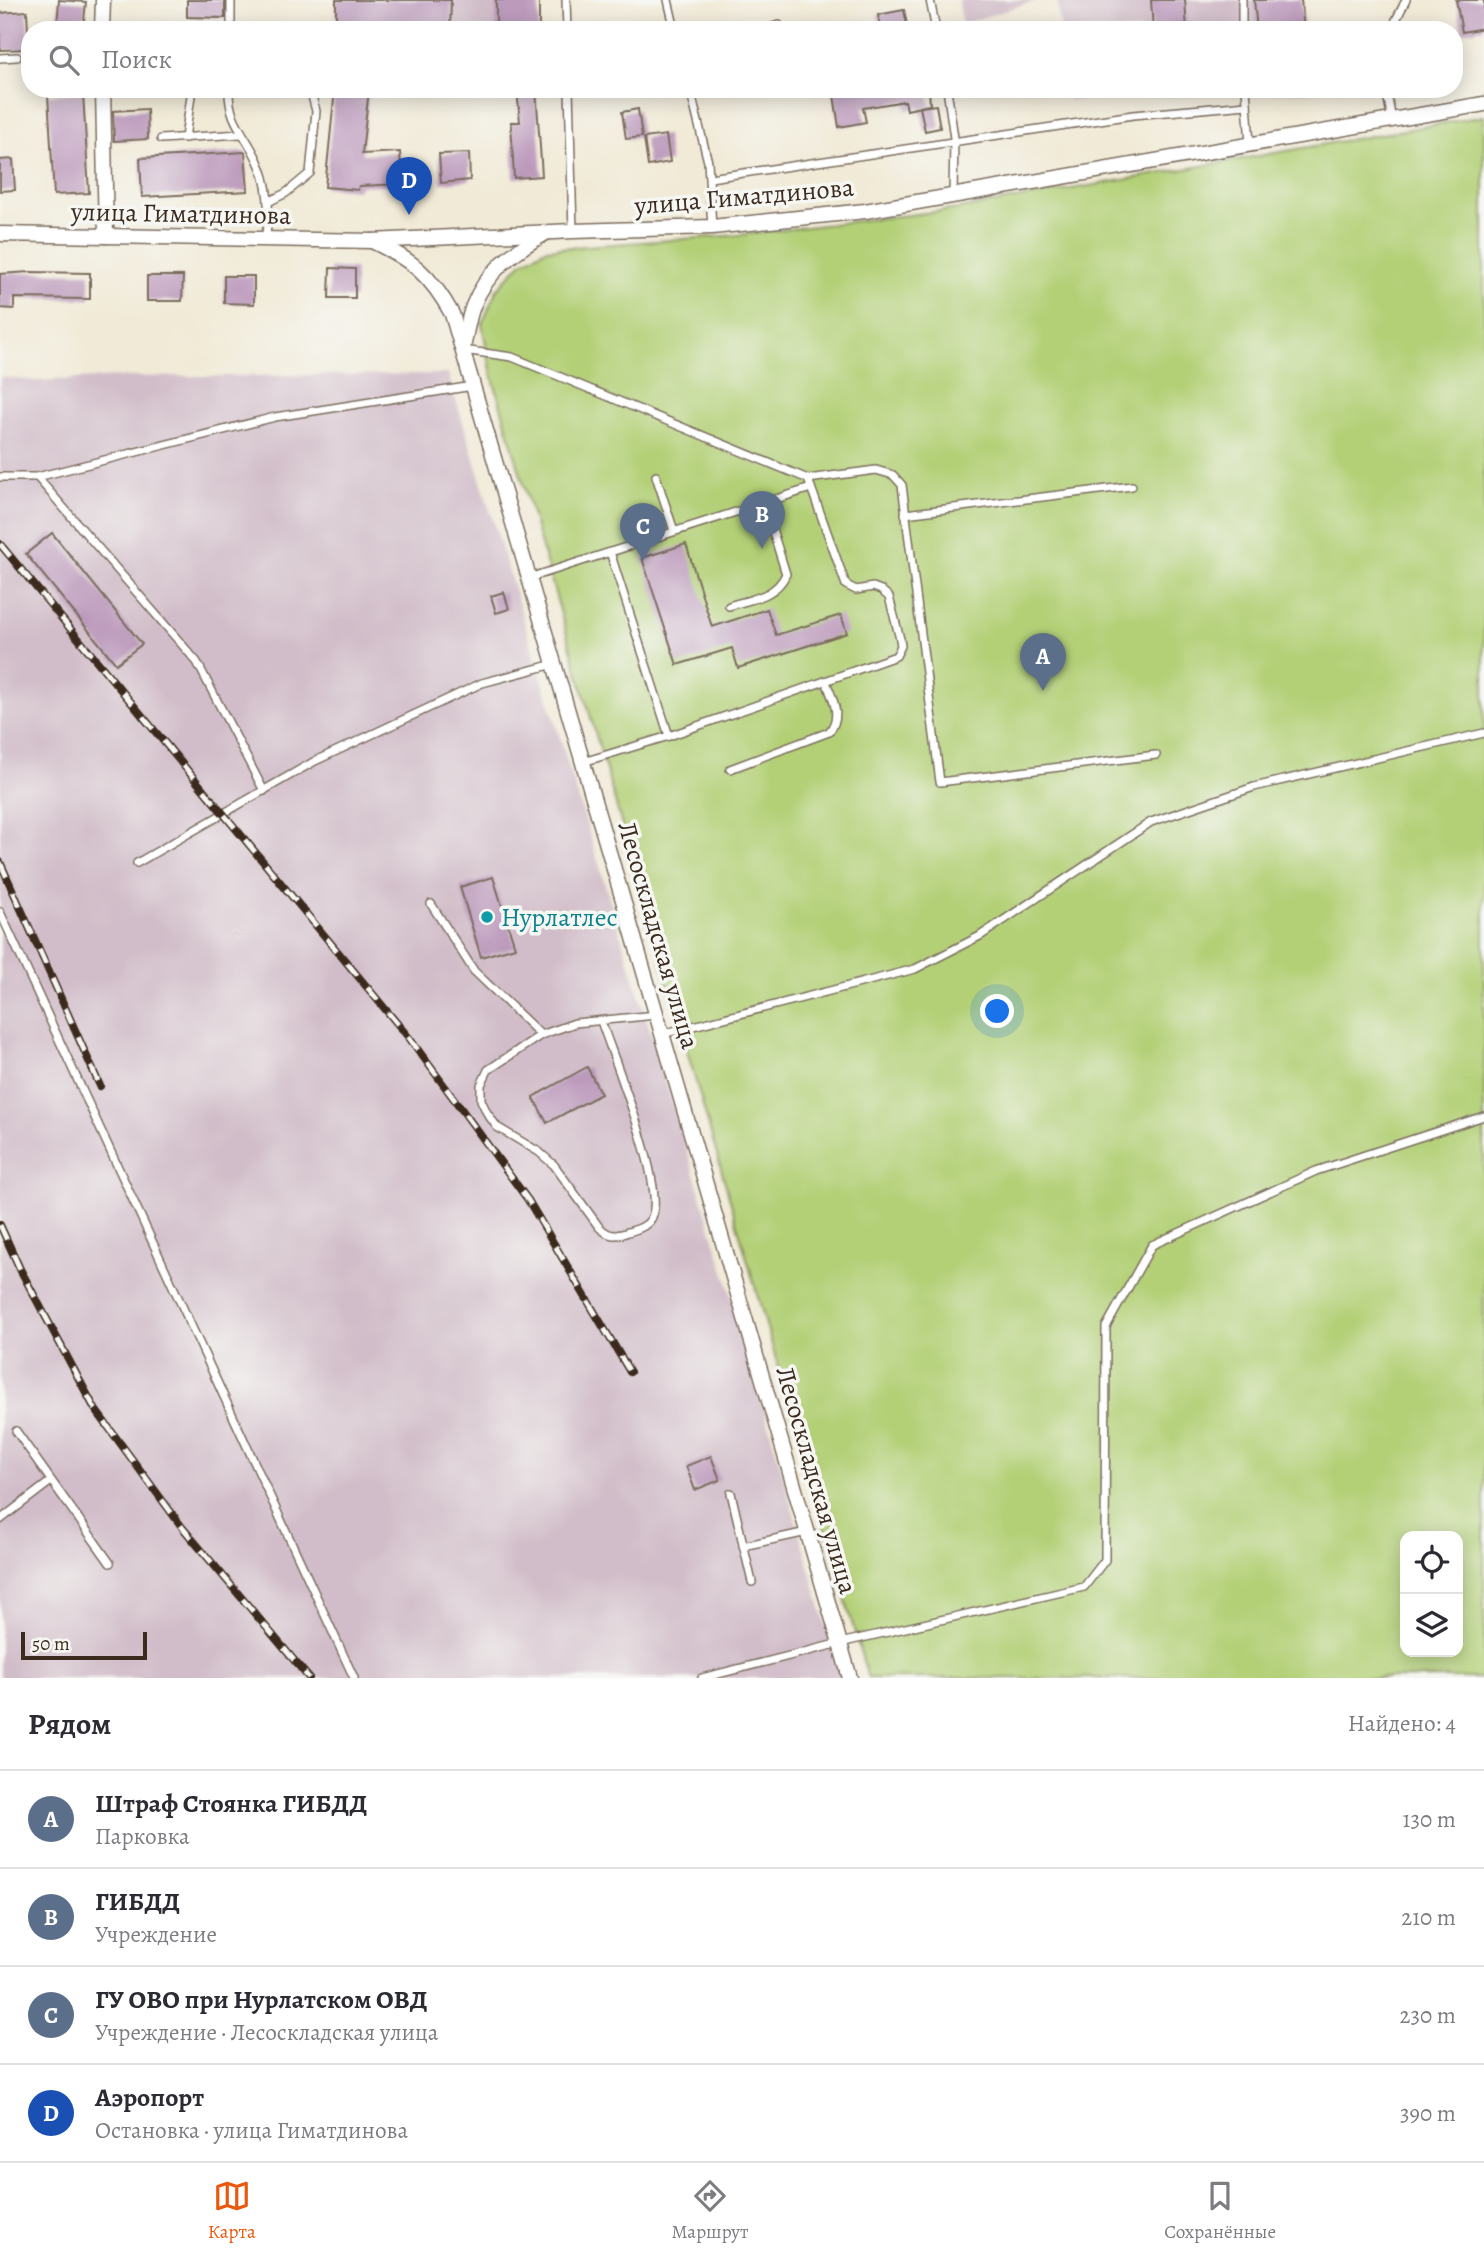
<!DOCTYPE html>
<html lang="ru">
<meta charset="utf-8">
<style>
:root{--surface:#fff;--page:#f2f2f3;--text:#2b2b33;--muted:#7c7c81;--line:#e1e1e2;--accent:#ea580c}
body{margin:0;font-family:Alegreya,serif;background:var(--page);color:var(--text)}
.controls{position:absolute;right:21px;bottom:21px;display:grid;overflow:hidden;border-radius:14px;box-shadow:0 4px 18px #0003}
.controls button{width:63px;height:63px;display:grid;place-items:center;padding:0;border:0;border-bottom:2px solid var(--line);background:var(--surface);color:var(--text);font:35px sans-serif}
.scale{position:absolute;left:21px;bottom:18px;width:126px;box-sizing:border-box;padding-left:7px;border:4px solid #3b2a1e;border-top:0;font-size:19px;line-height:24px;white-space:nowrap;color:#3b2a1e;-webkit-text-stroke:5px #f6f6f2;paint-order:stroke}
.you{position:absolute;left:998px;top:1012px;width:24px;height:24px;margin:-18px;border:5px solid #fff;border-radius:50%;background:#1a73e8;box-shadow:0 0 0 10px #1a73e833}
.badge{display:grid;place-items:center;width:46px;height:46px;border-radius:50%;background:var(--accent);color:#fff;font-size:23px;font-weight:700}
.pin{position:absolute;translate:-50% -58px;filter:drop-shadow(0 2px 4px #0008)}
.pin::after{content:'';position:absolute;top:37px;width:24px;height:21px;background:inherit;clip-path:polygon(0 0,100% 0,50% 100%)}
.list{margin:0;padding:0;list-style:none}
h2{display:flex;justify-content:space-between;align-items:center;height:91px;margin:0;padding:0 28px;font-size:30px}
h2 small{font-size:23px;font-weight:400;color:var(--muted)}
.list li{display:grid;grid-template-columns:46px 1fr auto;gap:21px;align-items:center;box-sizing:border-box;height:98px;padding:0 28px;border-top:2px solid var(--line)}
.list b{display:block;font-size:26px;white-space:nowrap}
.list p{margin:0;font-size:23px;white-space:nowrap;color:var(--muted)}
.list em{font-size:23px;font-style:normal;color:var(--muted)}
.icon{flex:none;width:38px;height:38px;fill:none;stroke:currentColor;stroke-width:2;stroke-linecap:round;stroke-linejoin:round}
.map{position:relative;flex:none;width:1484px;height:1678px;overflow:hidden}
.search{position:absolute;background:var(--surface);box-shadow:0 4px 18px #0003;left:21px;right:21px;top:21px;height:77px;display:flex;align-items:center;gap:18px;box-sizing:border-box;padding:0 24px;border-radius:28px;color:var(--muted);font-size:26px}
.sheet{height:483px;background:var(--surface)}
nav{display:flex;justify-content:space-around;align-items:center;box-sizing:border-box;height:98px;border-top:2px solid var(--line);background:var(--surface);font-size:19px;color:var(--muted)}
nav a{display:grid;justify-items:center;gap:4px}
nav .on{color:var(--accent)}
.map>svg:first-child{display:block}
.industrial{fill:#d1bdc9}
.green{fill:#b3d077;stroke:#777d4a;stroke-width:2;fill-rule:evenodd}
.building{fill:#bc9abc}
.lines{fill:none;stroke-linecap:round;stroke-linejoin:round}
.lane-casing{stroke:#7b6d5f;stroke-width:10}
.street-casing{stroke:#7b6d5f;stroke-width:17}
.lane{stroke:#fff;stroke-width:7}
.street{stroke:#fff;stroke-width:14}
.rail-casing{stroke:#3b2a1e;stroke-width:8}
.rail{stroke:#f6f6f2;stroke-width:5;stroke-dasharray:16;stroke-linecap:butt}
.culture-dot{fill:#0f9aa8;stroke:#f6f6f2;stroke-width:2.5}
.labels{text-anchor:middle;stroke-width:7;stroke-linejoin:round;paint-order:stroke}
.street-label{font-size:26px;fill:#3b2a1e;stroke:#f6f6f2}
.culture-label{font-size:26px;fill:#0d838f;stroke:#f6f6f2;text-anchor:start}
</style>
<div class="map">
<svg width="1484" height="1678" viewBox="0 0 1484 1678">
<rect width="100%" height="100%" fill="#f6f6f2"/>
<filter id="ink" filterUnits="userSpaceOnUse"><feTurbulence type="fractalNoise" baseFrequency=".0143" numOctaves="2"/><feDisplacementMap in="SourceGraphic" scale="14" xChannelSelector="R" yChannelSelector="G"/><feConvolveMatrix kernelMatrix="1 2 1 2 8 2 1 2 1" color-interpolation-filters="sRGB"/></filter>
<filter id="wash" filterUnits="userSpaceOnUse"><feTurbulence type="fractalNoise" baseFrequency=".00686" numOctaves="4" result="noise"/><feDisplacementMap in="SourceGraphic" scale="28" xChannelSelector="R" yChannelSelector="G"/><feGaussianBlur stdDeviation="1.57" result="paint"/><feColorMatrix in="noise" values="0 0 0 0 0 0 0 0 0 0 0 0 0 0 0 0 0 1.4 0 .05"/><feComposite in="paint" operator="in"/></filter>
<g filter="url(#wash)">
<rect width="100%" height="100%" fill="#f1ead7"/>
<g class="industrial">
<rect x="336" y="0" width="203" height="30"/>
<path d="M959 0H1038L962 24Z"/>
<path d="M1057 0H1301L1304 30H1061Z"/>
<path d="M1067 89H1310L1311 91 1068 100Z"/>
<path d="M448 374 728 1284 841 1678H0V377L36 381 119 377Z"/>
</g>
<path class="green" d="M1484 116V1678H868L492 375 482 324 497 289 521 263 546 249 739 235 959 209ZM1405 1536H1458V1652H1405Z"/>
<g id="blocks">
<g class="building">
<path d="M59 0 86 2 83 30 57 27Z"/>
<path d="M187 0H225V18L187 17Z"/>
<path d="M336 0H451L450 30H336Z"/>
<rect x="496" y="0" width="43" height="30"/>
<path d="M1151 0H1185L1187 30H1153Z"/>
<path d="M1254 0H1301L1304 30H1257Z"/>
<path d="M1456 0H1484V28L1462 32Z"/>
<path d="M904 10 908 30H881L878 15Z"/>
<path d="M27 11 29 49 0 50V13Z"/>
<path d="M335 89H369L362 154 400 152 402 184 359 186 358 190 325 187Z"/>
<path d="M517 89H536L542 176 514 178 511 122H520Z"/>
<path d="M833 89H929L930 105 907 110 905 101 863 108 866 122 839 127Z"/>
<path d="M83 93 89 193 54 195 48 95Z"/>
<path d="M936 105 940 128 925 131 920 107Z"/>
<path d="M147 109 148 139 114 141 113 111Z"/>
<path d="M638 109 642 137 626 139 622 112Z"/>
<path d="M666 135 670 162 648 166 644 138Z"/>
<path d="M245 152 248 191 142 197 140 158Z"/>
<path d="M469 153 470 180 441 183 439 154Z"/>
<path d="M13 159 15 190 0 191V160Z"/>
<path d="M330 268 355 269V298H329Z"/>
<path d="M30 272 90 273V299L14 298V309L0 308V274Z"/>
<path d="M147 276H183L182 301H147Z"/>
<path d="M224 276H254V304L224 303Z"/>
<path d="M52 533 142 644 116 664 26 554Z"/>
<path d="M686 544 712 627 767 609 776 635 841 615 847 633 738 668 732 648 677 665 642 558Z"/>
<path d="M504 592 509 609 496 613 491 596Z"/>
<path d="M493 877 515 947 481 957 460 887Z"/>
<path d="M587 1067 601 1094 547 1123 533 1097Z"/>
<path d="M711 1456 720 1480 695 1490 686 1466Z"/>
</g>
</g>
</g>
<g filter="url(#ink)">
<use href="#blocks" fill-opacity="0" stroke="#7b6d5f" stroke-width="2"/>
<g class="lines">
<g class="lane-casing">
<g id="lane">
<path d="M566 0 567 30"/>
<path d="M668 0 675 30"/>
<path d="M930 0 936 30"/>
<path d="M1242 0V30"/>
<path d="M231 30V0"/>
<path d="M763 30 779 25"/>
<path d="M1391 30 1406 0"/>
<path d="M0 58 17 57"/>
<path d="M229 89C228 121 245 133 257 159 269 183 271 213 265 239"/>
<path d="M569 89 573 231"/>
<path d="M690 89 708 162 712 227"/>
<path d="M947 89 954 138 953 195"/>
<path d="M1246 89 1250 144"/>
<path d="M1386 89 1392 120"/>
<path d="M185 138 192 89"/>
<path d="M161 139 241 134"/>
<path d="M710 178 1133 115 1247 105"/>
<path d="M268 202 286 193 310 173 316 111 310 89"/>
<path d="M463 350 512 357 808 479 846 585 856 590 873 587 881 590 889 597 900 639 901 646 896 656 669 736 583 762"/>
<path d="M656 476 674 531"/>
<path d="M0 477H37L275 417 473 386"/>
<path d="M37 477 197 662 264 791"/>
<path d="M808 479 876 470 893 475 902 485 940 782 1156 755"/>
<path d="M905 514 1132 486"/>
<path d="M610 552 669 736"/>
<path d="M529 578 811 488"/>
<path d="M729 606C751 599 776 597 786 574L764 503"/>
<path d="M730 769 829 732C843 715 832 699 826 681"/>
<path d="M137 863 315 761 482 683 554 664"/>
<path d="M431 904 474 971 541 1035"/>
<path d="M0 912 354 1678"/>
<path d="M601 1021C614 1059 663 1181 653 1214 650 1226 638 1229 628 1232 615 1237 608 1236 599 1227L554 1165 539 1152 497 1127 487 1113 481 1100V1085L488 1070 541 1035 575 1023 656 1015"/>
<path d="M662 1034 915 969 980 936 1151 822 1254 787 1484 733"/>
<path d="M16 1431 110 1563"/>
<path d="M731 1493 752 1582"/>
<path d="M0 1520 51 1481"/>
<path d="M743 1546 807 1532"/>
<path d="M702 1678 840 1643 1084 1587 1105 1560 1106 1327 1152 1245 1316 1171 1484 1116"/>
</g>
</g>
<g class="street-casing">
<g id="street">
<path d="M102 30 103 0"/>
<path d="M103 89 106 236"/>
<path d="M0 234 372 241 573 231 712 227 865 211 1484 104"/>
<path d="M372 241C412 260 430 274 452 314L850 1678"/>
<path d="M463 348C466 335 468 319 473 306 486 272 514 251 544 234"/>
</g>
</g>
<use href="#lane" class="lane"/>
<use href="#street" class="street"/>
<g class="rail-casing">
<g id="rail">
<path d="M0 544 410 1039 528 1200 630 1372"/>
<path d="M0 862 100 1086"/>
<path d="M0 1225 20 1269 95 1409 182 1527 309 1678"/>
</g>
</g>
<use href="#rail" class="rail"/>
</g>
</g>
<circle class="culture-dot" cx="487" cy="917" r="7"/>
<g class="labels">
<g class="street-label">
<text transform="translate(744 196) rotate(-5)" y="9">улица Гиматдинова</text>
<text transform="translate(181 213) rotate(1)" y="9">улица Гиматдинова</text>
<text transform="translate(659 935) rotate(74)" y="9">Лесоскладская улица</text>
<text transform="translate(817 1480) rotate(74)" y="9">Лесоскладская улица</text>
</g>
<g class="culture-label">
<text x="501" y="926">Нурлатлес</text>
</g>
</g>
</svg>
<div class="controls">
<button><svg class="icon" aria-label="locate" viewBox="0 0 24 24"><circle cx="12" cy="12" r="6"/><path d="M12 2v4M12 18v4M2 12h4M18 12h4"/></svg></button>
<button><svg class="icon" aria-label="layers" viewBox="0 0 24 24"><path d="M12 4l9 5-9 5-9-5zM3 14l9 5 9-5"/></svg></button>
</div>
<div class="scale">50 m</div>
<div class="you"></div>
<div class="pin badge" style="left:1043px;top:691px;background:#5c6f8a">A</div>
<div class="pin badge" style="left:762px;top:549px;background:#5c6f8a">B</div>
<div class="pin badge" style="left:643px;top:561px;background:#5c6f8a">C</div>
<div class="pin badge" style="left:409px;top:215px;background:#1a4fb4">D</div>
<div class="search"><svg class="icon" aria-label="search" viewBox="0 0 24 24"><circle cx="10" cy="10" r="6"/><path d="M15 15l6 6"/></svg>Поиск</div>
</div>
<section class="sheet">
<h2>Рядом<small>Найдено: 4</small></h2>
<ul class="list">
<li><span class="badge" style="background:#5c6f8a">A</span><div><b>Штраф Стоянка ГИБДД</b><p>Парковка</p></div><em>130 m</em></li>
<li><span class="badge" style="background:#5c6f8a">B</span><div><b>ГИБДД</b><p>Учреждение</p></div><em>210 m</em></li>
<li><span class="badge" style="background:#5c6f8a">C</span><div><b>ГУ ОВО при Нурлатском ОВД</b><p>Учреждение · Лесоскладская улица</p></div><em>230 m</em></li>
<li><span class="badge" style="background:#1a4fb4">D</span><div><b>Аэропорт</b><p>Остановка · улица Гиматдинова</p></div><em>390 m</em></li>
</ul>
</section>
<nav>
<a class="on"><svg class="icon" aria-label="map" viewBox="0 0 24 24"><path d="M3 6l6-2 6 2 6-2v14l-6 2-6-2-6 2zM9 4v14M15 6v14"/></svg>Карта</a>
<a><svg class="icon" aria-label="directions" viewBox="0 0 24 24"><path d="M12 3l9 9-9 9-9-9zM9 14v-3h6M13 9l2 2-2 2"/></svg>Маршрут</a>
<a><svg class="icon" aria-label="saved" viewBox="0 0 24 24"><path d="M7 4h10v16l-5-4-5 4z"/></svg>Сохранённые</a>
</nav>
